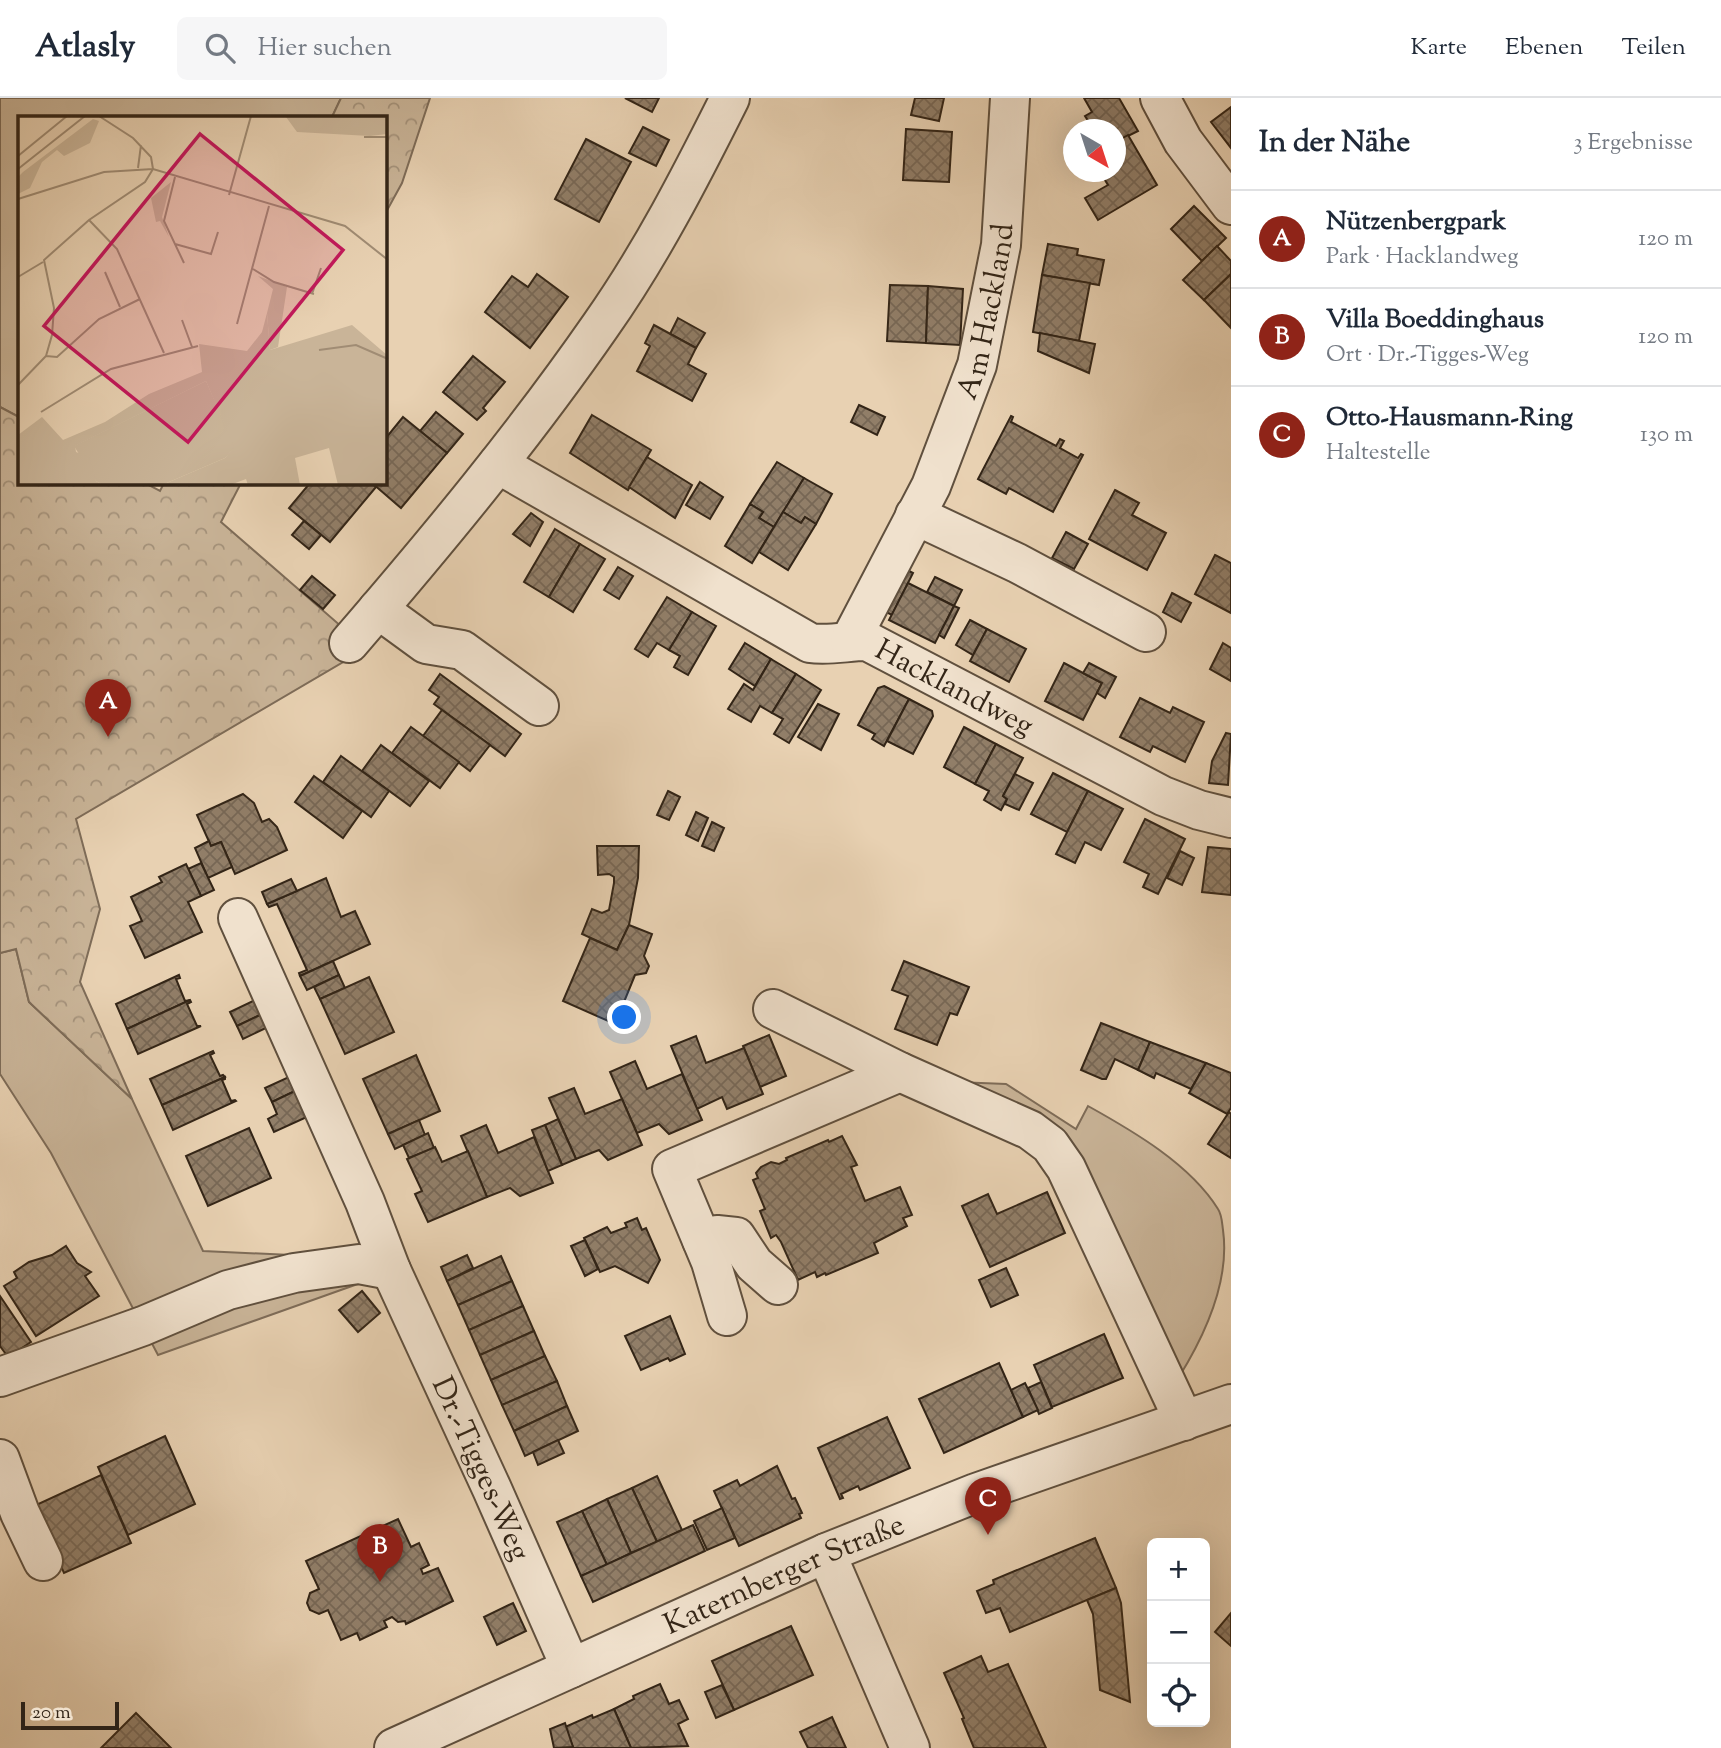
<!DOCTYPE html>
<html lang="de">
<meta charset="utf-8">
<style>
:root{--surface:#fff;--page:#f6f6f7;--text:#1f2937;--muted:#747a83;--line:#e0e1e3;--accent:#8f2418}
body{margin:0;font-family:"Sorts Mill Goudy",serif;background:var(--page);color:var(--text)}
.controls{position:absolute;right:21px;bottom:21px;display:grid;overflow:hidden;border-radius:10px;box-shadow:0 7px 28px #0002}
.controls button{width:63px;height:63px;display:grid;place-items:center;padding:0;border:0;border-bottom:2px solid var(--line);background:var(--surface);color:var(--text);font:35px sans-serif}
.compass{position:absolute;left:1063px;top:21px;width:63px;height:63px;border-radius:50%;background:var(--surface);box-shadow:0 7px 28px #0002;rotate:141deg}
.scale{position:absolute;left:21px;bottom:18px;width:98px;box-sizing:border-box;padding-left:7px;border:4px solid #332517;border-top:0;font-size:19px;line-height:24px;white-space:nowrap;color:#332517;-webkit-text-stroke:5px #f0e1cd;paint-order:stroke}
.you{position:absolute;left:625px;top:920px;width:24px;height:24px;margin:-18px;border:5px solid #fff;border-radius:50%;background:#1a73e8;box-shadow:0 0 0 10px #1a73e833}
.badge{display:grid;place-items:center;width:46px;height:46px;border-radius:50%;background:var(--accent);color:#fff;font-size:23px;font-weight:700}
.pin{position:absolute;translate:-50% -58px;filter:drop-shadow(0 2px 4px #0008)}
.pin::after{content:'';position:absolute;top:37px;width:24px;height:21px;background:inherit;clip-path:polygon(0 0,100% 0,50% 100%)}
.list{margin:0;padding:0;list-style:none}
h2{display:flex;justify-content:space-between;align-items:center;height:91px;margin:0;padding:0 28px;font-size:30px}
h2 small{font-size:23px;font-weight:400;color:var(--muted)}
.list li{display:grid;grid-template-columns:46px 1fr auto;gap:21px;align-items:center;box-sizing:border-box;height:98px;padding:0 28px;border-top:2px solid var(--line)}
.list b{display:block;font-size:26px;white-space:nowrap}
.list p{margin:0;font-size:23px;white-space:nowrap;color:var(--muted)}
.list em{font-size:23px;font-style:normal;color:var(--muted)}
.icon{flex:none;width:38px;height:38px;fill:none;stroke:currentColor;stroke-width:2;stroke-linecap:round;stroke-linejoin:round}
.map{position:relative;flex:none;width:1231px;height:1650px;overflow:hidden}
header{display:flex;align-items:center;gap:42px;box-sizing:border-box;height:98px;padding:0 35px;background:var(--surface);border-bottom:2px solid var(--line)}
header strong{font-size:33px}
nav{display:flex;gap:38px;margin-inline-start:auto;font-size:24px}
.search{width:490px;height:63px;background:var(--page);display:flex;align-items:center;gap:18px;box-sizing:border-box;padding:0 24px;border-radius:10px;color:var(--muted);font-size:26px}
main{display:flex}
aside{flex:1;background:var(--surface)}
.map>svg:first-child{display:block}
.green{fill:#c9b498;stroke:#7e6c58;stroke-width:2}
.park{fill:url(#park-crowns);stroke:#7e6c58;stroke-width:2}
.building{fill:url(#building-cross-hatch);stroke:#332517;stroke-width:2}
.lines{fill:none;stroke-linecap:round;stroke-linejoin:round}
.minor-casing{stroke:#60503e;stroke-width:42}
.minor{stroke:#f0e1cd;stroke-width:38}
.labels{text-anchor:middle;stroke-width:6;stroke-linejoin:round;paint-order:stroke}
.street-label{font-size:30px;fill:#332517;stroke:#f0e1cd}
.inset-road{fill:none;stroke:#a08c74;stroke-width:2}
.view{fill:#c2185b;fill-opacity:0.15;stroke:#c2185b;stroke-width:3.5}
.inset-edge{fill:none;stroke:#332517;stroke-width:3.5}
</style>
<header>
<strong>Atlasly</strong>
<div class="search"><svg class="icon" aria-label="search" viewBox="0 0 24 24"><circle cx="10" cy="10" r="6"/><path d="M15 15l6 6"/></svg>Hier suchen</div>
<nav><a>Karte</a><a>Ebenen</a><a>Teilen</a></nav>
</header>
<main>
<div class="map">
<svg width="1231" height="1650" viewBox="0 0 1231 1650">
<defs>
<pattern id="park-crowns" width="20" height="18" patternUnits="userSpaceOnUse" patternTransform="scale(1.75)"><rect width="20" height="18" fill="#c9b498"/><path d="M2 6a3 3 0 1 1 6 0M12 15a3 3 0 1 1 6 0" fill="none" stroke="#a4927b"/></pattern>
<pattern id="building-cross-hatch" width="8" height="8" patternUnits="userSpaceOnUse" patternTransform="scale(1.75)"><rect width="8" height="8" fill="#917e68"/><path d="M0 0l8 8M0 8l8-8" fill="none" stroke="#776755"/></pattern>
</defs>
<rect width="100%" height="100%" fill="#e8d1b2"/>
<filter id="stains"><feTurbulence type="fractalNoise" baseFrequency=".00286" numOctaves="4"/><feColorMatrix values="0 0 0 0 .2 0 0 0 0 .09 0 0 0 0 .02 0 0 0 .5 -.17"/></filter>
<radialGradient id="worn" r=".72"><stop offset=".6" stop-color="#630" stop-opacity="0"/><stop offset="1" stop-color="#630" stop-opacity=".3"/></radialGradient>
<g class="green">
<path d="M0 0H341L332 19H19V319L0 309Z"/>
<path d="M16 851 29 904 132 1001 203 1153 334 1159 137 1218 51 1055 0 976V855Z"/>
<path d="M956 984 1006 986 1076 1031 1088 1008C1133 1033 1190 1066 1218 1111 1222 1117 1222 1125 1223 1132 1230 1182 1205 1237 1179 1279L1080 1061Z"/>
<path d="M369 1182 158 1257 148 1238 271 1191Z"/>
</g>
<g class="park">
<path d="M341 0H430L402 85 385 116V19H332Z"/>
<path d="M0 309 19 319V385H145L160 393 164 385H241L221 424 342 529 355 557 76 721 100 811 80 884 132 1001 29 904 16 851 0 855Z"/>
</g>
<g class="building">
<path d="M625 0H659L652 14Z"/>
<path d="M915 0H944L939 23 911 17Z"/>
<path d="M1084 0H1119L1138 33 1116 44V32H1102L1099 26 1093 30 1085 18 1092 14Z"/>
<path d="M1231 9V50L1211 24Z"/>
<path d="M643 29 669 42 656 68 629 55Z"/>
<path d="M906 31 952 34 949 84 903 82Z"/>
<path d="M1128 37 1157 87 1098 122 1085 100 1108 87 1100 74H1116V44Z"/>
<path d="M586 41 631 64 599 124 555 101Z"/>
<path d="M1194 108 1226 140 1202 163 1171 131Z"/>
<path d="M1048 146 1078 151 1077 157 1104 162 1099 187 1042 177Z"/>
<path d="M1217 148 1231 163V176L1204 202 1183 182Z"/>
<path d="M537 176 568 199 530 250 485 214 512 178 528 189Z"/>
<path d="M1231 176V230L1204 202Z"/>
<path d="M1042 177 1090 185 1079 243 1033 234Z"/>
<path d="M890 187 928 188 926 245 887 243Z"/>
<path d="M928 188 963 191 960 247 926 245Z"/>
<path d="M678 220 705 235 696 250 670 236Z"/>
<path d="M654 227 696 250 688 266 706 276 692 303 637 273 650 248 645 245Z"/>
<path d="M1040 235 1095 246 1089 275 1038 253Z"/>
<path d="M473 258 505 284 483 310 486 313 477 322 443 294Z"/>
<path d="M859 307 885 319 877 337 851 324Z"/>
<path d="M436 314 463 336 447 355 420 333Z"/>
<path d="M592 317 651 352 628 392 570 355Z"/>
<path d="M1011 318 1013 319 1011 324 1056 348 1060 341 1064 343 1060 350 1078 360 1081 356 1083 357 1053 414 1009 390 1006 396 978 381Z"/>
<path d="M403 319 447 355 401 410 372 385H385V341Z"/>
<path d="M647 359 692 387 675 420 629 389Z"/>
<path d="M777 364 804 380 774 429 759 420 763 414 750 406Z"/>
<path d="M804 380 832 396 816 426 805 419 801 425 783 414Z"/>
<path d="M700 384 723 399 710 421 686 407Z"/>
<path d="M310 385H372L376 389 330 444 289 410Z"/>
<path d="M1115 392 1139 405 1132 417 1166 435 1147 472 1089 441Z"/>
<path d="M750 406 763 414 759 420 774 429 752 465 725 448Z"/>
<path d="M783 414 801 425 805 419 816 426 788 472 759 454Z"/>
<path d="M531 415 543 424 530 448 513 436Z"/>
<path d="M304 423 321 437 309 451 292 437Z"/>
<path d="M555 431 580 446 549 499 524 484Z"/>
<path d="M1066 434 1088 446 1074 471 1052 460Z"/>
<path d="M580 446 605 461 573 514 549 499Z"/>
<path d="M1215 457 1231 465V515L1195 496Z"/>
<path d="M899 468 913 475 892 517 878 510Z"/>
<path d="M618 469 633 478 619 501 604 492Z"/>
<path d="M312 478 335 497 323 511 300 492Z"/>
<path d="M935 479 962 492 954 508 927 494Z"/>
<path d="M908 485 954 508 935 545 889 522Z"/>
<path d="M1172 495 1191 505 1181 524 1163 514Z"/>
<path d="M667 499 692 514 669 552 657 545 648 559 635 551Z"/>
<path d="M954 508 959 510 944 540 939 537Z"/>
<path d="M692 514 716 528 688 577 674 569 680 558 669 552Z"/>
<path d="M970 522 987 531 973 557 956 547Z"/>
<path d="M987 531 1026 551 1009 584 970 563Z"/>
<path d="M745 545 771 561 755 588 729 571Z"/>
<path d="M1223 545 1231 550V583L1210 571Z"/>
<path d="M771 561 796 576 772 615 760 608 751 624 728 611 744 586 753 592Z"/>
<path d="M1064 565 1102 585 1083 622 1045 603Z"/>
<path d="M1089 565 1116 579 1105 600 1097 595 1102 585 1083 575Z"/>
<path d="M440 576 521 636 505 658 434 606 439 599 429 592Z"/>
<path d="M796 576 821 592 789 645 774 636 783 621 772 615Z"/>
<path d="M884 588 909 601 884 648 872 641 875 636 858 627 878 590Z"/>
<path d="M1140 600 1170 615 1173 609 1204 624 1185 664 1153 648 1150 654 1120 639Z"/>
<path d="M909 601 932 613 933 618 913 656 887 643Z"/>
<path d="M818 606 839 616 821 652 798 639Z"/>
<path d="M442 612 490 647 470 673 423 638Z"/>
<path d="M411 629 459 664 440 690 392 655Z"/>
<path d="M964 629 996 646 975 686 944 669Z"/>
<path d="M1226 635 1231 636 1228 687 1209 685 1212 663Z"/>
<path d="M996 646 1023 660 1003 698 1007 701 1001 712 984 702 989 693 975 686Z"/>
<path d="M381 647 429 683 410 708 362 673Z"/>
<path d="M341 658 389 693 371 719 323 684Z"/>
<path d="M1053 675 1088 693 1067 734 1031 716Z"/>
<path d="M1015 676 1033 685 1019 712 1005 706 1007 701 1003 698Z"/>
<path d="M314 678 362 713 343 740 295 704Z"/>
<path d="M668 693 680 699 669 722 657 717Z"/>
<path d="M1088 693 1123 711 1101 752 1085 744 1075 765 1056 756Z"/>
<path d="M243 696 254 705 262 724 269 721 277 729 287 752 235 776 221 744 211 748 197 717Z"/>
<path d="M696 714 708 720 698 743 686 737Z"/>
<path d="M1145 721 1185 741 1158 796 1143 789 1149 776 1124 764Z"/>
<path d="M712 724 724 730 714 753 702 748Z"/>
<path d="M209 743 211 748 221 744 232 769 208 780 195 750Z"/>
<path d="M597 748H639L638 780 629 827 617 852 582 836 592 811 602 815 609 812 614 785V779L609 776 598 777Z"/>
<path d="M1208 749 1231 751V797L1202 794Z"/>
<path d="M1180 753 1194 760 1182 787 1167 780Z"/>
<path d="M201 765 214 792 201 798 188 771Z"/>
<path d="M186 766 201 798 188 804 202 834 145 860 130 828 142 823 131 799 162 784 159 779Z"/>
<path d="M326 780 341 819 355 813 370 846 300 878 299 875 307 872 277 806 269 809 267 806Z"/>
<path d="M291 781 297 793 267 806 262 794Z"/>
<path d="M629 827 652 836 644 858 649 868 646 875 635 877 615 926 563 903 590 840 617 852Z"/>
<path d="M333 863 339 877 307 892 300 878Z"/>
<path d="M904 863 969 889 957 917 950 915 937 947 895 931 908 898 892 892Z"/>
<path d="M179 877 180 880 176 881 185 903 190 902 127 931 116 906Z"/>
<path d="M339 877 345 890 320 901 314 889Z"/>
<path d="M369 879 394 934 345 956 320 901Z"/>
<path d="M190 902 191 904 187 906 197 928H201L138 956 127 931Z"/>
<path d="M255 902 262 916 237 928 230 914Z"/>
<path d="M262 916 268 929 243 941 237 928Z"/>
<path d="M1101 925 1150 944 1138 972 1115 961 1106 981H1102L1081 972Z"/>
<path d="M769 937 786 978 760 989 743 948Z"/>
<path d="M696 938 706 965 744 950 763 996 727 1011 722 999 697 1011 671 948Z"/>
<path d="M1150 944 1206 965 1191 991 1156 975 1154 980 1138 972Z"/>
<path d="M213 953 214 955 210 957 220 978 223 977 225 979 162 1007 150 981Z"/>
<path d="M416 957 440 1013 388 1036 363 981Z"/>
<path d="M635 963 647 991 682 976 702 1022 669 1036 659 1026 637 1035 610 974Z"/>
<path d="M1206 965 1231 975V1010L1227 1016 1189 995Z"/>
<path d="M291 978 297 992 272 1004 265 990Z"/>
<path d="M225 979V981L222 982 231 1003 235 1002 236 1003 173 1032 162 1007Z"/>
<path d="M574 990 585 1016 622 1001 642 1047 608 1062 599 1052 576 1061 549 1000Z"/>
<path d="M297 992 309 1018 274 1034 268 1021 277 1016 272 1004Z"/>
<path d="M1229 1014 1231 1016V1060L1208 1046Z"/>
<path d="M558 1021 576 1061 562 1067 545 1027Z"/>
<path d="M419 1022 425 1037 395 1051 388 1036Z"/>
<path d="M486 1027 498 1055 534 1039 553 1085 520 1098 510 1090 487 1099 461 1038Z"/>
<path d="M545 1027 562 1067 548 1073 532 1032Z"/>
<path d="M249 1030 271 1080 208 1108 186 1058Z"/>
<path d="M428 1035 434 1050 409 1060 403 1047Z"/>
<path d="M842 1038 857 1067 851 1069 865 1103 900 1089 912 1117 903 1120 907 1128 874 1145 878 1155 826 1177 825 1175 817 1179 815 1174 798 1182 781 1144 776 1137 771 1140 760 1113 765 1111 753 1082 758 1080 756 1075 761 1069 771 1064 779 1066 787 1062 786 1060 828 1042 829 1044Z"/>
<path d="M435 1049 442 1064 468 1053 487 1099 428 1124 415 1096 422 1093 407 1061Z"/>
<path d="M1047 1094 1065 1135 990 1169 962 1108 988 1096 997 1116Z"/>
<path d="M637 1120 642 1132 646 1130 660 1162 648 1185 615 1168 600 1174 584 1140 607 1129 611 1135 627 1129 625 1125Z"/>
<path d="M585 1142 598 1171 585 1178 571 1148Z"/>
<path d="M66 1148 77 1165 91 1174 85 1178 99 1198 36 1238 4 1188 17 1180 14 1174 29 1164 52 1157Z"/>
<path d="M467 1157 473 1170 447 1183 441 1169Z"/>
<path d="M501 1158 512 1183 458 1207 447 1183Z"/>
<path d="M1006 1170 1018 1197 991 1209 979 1182Z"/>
<path d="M512 1183 523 1208 469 1232 458 1207Z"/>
<path d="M362 1193 380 1215 358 1234 339 1212Z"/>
<path d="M0 1198 31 1244 8 1259 0 1248Z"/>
<path d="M523 1208 534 1233 480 1257 469 1232Z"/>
<path d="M670 1218 685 1256 670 1263 668 1260 641 1272 625 1238Z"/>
<path d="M534 1233 545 1258 491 1282 480 1257Z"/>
<path d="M1104 1236 1123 1280 1052 1309 1034 1267Z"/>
<path d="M545 1258 557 1283 502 1307 491 1282Z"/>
<path d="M999 1265 1023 1319 944 1355 919 1301Z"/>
<path d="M557 1283 567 1308 514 1333 502 1307Z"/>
<path d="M1041 1284 1052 1310 1039 1316 1028 1290Z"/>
<path d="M1025 1285 1038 1312 1023 1319 1011 1292Z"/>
<path d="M567 1308 578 1333 525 1358 514 1333Z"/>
<path d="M887 1319 910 1370 860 1392 858 1388 841 1396 843 1400 840 1401 818 1350Z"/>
<path d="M165 1338 195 1406 128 1437 98 1369Z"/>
<path d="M558 1342 564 1355 538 1367 533 1354Z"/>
<path d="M777 1368 792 1401 795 1400 802 1415 799 1416 801 1420 739 1448 714 1393 737 1382 740 1388Z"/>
<path d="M101 1377 131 1445 64 1475 34 1408Z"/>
<path d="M657 1378 682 1432 657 1444 632 1390Z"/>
<path d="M632 1390 657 1444 631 1455 607 1401Z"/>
<path d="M607 1401 631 1455 607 1467 582 1413Z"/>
<path d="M722 1410 735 1440 707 1452 694 1423Z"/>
<path d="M582 1413 607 1467 581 1478 557 1424Z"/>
<path d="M398 1421 411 1449 419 1445 429 1467 421 1471 423 1476 438 1470 453 1503 406 1526 405 1523 398 1524 392 1519 384 1523 387 1529 360 1542 357 1535 341 1542 328 1512 319 1516 310 1512 307 1505 310 1495 319 1491 306 1463Z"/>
<path d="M693 1427 705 1453 593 1504 581 1478Z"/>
<path d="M1095 1440 1116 1490 1010 1534 1000 1510 986 1515 977 1493 994 1486 993 1482Z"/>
<path d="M1116 1490 1121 1505 1130 1604 1100 1592 1093 1516 1087 1502Z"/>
<path d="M513 1505 526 1533 497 1547 484 1519Z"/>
<path d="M1231 1515V1548L1215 1534Z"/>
<path d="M791 1528 813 1577 734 1612 712 1563Z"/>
<path d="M981 1558 988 1574 1008 1566 1046 1650H974L962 1621 964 1620 944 1575Z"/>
<path d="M660 1586 669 1606 679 1602 688 1621 678 1626 688 1648 631 1650 614 1611 634 1601 633 1598Z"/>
<path d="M722 1587 734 1612 716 1620 705 1594Z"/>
<path d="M614 1611 631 1650H572L573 1649 565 1629 592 1617 593 1620Z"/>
<path d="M136 1615 171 1650H101Z"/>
<path d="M832 1619 846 1650H808L800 1634Z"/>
<path d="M565 1625 573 1649 554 1650 550 1631Z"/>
</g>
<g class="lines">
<g class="minor-casing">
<g id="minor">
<path d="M1160 0 1183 43 1231 107"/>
<path id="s1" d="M498 366 810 545C829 548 848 543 867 543L1163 698 1199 712 1231 720"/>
<path d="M915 417 1017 465 1146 534"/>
<path d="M378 511 426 546 462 552 539 608"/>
<path id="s2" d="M850 543 931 388 977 267 1001 147 1010 0"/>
<path d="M349 545C437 443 524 338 601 227 651 156 691 78 730 0"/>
<path id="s3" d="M238 820 365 1104 391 1172 492 1391 571 1570"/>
<path d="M773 911 900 974 1030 1032 1050 1047 1066 1070 1184 1323"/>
<path d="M702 1142 717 1137 736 1139 754 1166 778 1187"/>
<path d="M727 1218 711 1164 672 1071 900 974"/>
<path d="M0 1279 143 1228 228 1192 294 1175 359 1166 391 1172"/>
<path d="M0 1361 20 1415 43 1463"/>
<path d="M826 1455 910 1650"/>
<path id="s4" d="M394 1650 826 1455 976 1395 1231 1306"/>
</g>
</g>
<use href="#minor" class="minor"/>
</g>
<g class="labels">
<g class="street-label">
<text dy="10" stroke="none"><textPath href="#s2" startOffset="359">Am Hackland</textPath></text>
<text dy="10" stroke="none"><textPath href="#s1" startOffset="516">Hacklandweg</textPath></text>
<text dy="10" stroke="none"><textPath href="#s3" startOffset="602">Dr.-Tigges-Weg</textPath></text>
<text dy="10" stroke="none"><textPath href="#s4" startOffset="427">Katernberger Straße</textPath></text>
</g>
</g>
<g transform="translate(18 18)">
<rect width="369" height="369" fill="#e8d1b2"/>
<path d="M153 66 144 101 151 121 142 105 138 106 133 82ZM240 160 269 171 260 231 252 234 249 197 255 173ZM188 265 217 331 207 342 144 369H85L78 365 56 330Z" fill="#c9b498"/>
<path d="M369 0V18L352 20 279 16 268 1ZM75 3 81 5 72 27 46 40 39 34 24 46 12 72 0 78V61L5 56Z" fill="#c9b498"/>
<path d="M249 197 252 234 334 209 369 239V369H320L311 332 277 342 282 369H230L228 363 212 369H144L207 342 216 331 188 265 57 330 58 336 71 341 78 365 85 369H0V319L24 301 45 324 87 306 131 278 184 256 181 228 229 235 244 216Z" fill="#c9b498"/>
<path class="inset-road" d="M81 0 115 22 133 41 135 53M346 21H370M0 40 49 0M120 52 123 29M0 53 67 0M157 61 146 105 166 147M211 79 233 0M0 83 86 56 135 53 327 110 370 144M71 104 99 133 146 237M157 128 193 138 200 116M235 153 256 166 296 178M87 156 102 191M0 161 25 146M294 178 303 152M164 204 174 231M219 208 251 90M301 234 338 229 370 243M28 240 39 241 81 203 122 183M0 269 28 240 34 219 36 192 26 144 71 104 127 66 135 53M23 296 93 253 180 230"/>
<path class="view" d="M182 18 325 134 170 326 26 210Z"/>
<rect width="369" height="369" class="inset-edge"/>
</g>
<rect width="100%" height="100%" filter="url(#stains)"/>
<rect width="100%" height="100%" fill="url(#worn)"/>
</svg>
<div class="controls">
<button>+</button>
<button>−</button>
<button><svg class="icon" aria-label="locate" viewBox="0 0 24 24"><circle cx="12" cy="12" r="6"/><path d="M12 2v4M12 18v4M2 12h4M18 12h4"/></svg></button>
</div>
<svg class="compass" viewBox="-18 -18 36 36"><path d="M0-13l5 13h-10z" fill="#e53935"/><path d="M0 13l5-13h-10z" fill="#747a83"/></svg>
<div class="scale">20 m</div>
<div class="you"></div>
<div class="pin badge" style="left:108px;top:639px">A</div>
<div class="pin badge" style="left:380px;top:1484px">B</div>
<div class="pin badge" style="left:988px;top:1437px">C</div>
</div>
<aside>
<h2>In der Nähe<small>3 Ergebnisse</small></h2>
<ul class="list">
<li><span class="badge">A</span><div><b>Nützenbergpark</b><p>Park · Hacklandweg</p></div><em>120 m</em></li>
<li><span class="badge">B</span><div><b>Villa Boeddinghaus</b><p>Ort · Dr.-Tigges-Weg</p></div><em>120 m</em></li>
<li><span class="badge">C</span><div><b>Otto-Hausmann-Ring</b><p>Haltestelle</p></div><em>130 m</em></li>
</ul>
</aside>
</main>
